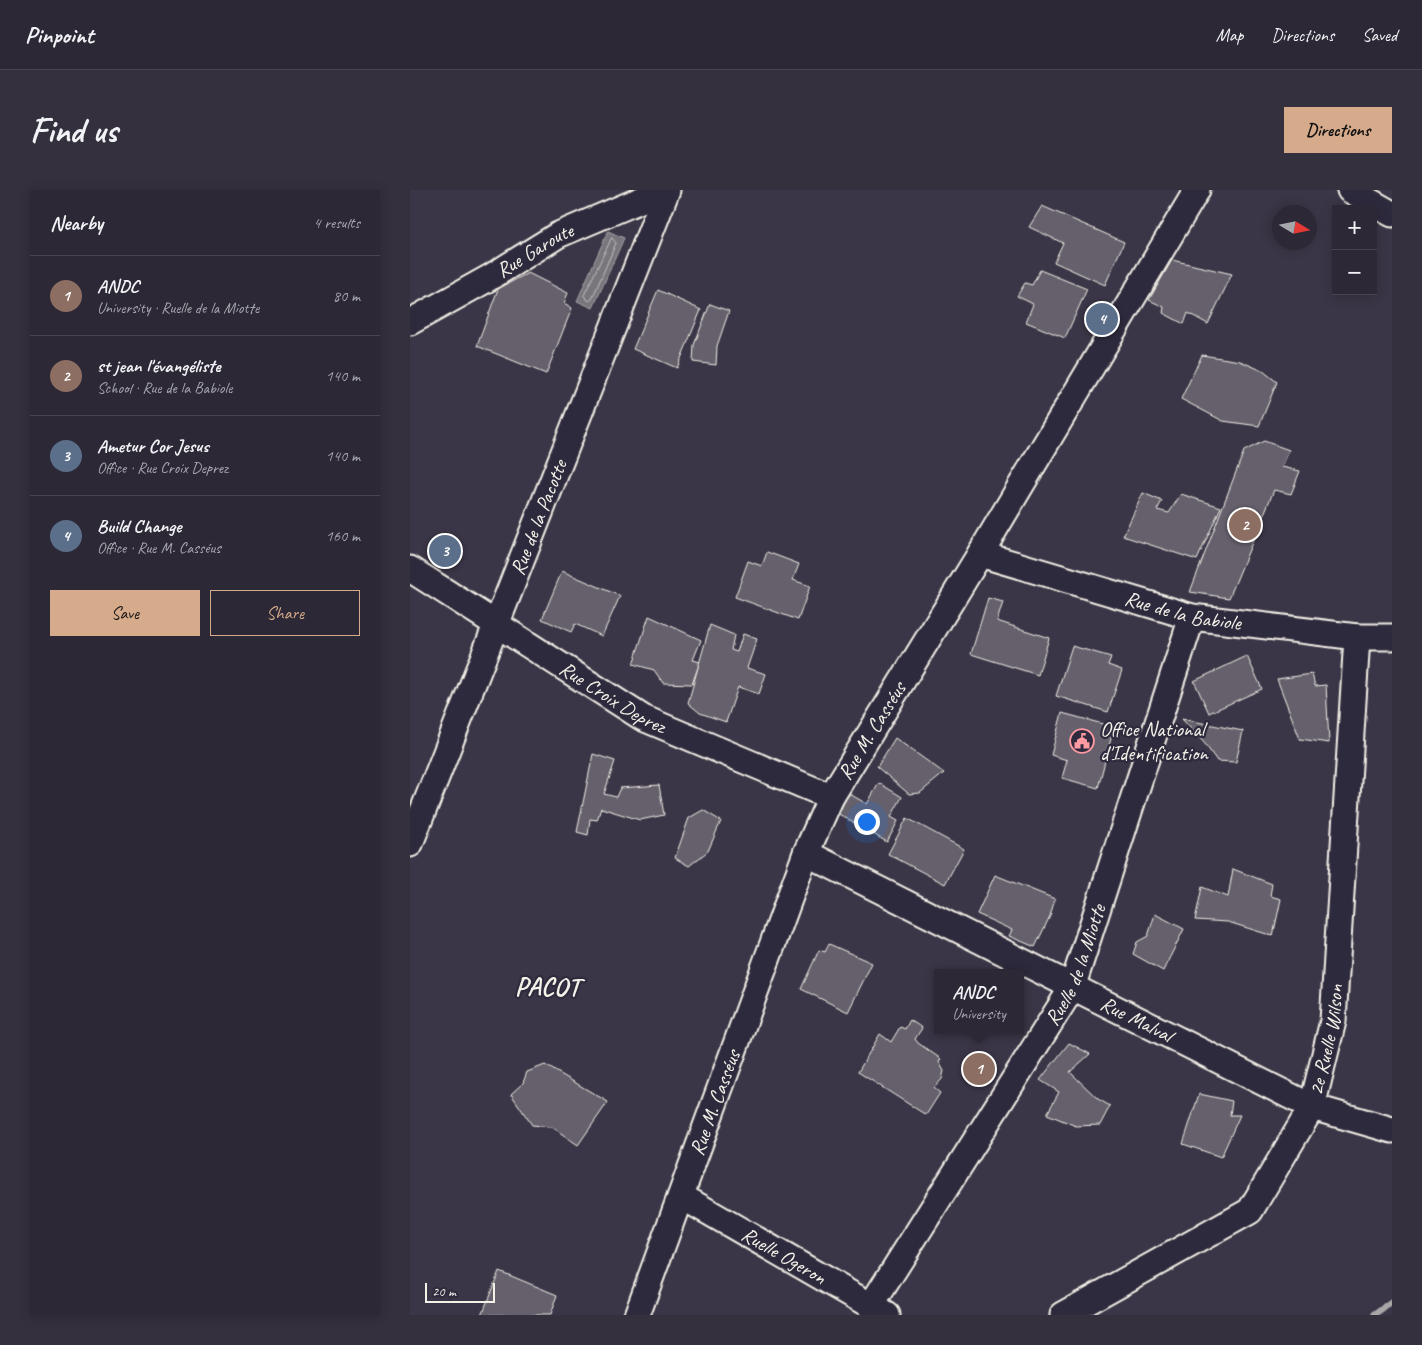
<!DOCTYPE html>
<meta charset="utf-8">
<style>
:root{--surface:#2c2835;--page:#34303d;--text:#f1f3f6;--muted:#a6a6ad;--line:#484450;--accent:#d6ab8b}
body{margin:0;font-family:Caveat,sans-serif;background:var(--page);color:var(--text)}
.controls{position:absolute;right:15px;top:15px;display:grid;overflow:hidden;border-radius:0px;box-shadow:0 2px 12px #0003}
.controls button{width:45px;height:45px;display:grid;place-items:center;padding:0;border:0;border-bottom:1px solid var(--line);background:var(--surface);color:var(--text);font:25px sans-serif}
.compass{position:absolute;left:862px;top:15px;width:45px;height:45px;border-radius:50%;background:var(--surface);box-shadow:0 2px 12px #0003;rotate:100deg}
.scale{position:absolute;left:15px;bottom:12px;width:70px;box-sizing:border-box;padding-left:5px;border:2px solid #f4f1e8;border-top:0;font-size:14px;line-height:18px;white-space:nowrap;color:#f4f1e8;-webkit-text-stroke:4px #2f2a3d;paint-order:stroke}
.you{position:absolute;left:456px;top:631px;width:18px;height:18px;margin:-12px;border:4px solid #fff;border-radius:50%;background:#1a73e8;box-shadow:0 0 0 8px #1a73e833}
.badge{display:grid;place-items:center;width:32px;height:32px;border-radius:50%;background:var(--accent);color:#fff;font-size:16px;font-weight:700}
.pin{position:absolute;translate:-50% -50%;border:2px solid #fff;box-shadow:0 1px 5px #0006}
.popup{position:absolute;left:524px;top:779px;width:90px;height:65px;box-sizing:border-box;display:grid;place-content:center;border-radius:0px;background:var(--surface);filter:drop-shadow(0 1px 4px #0005);font-size:16px;white-space:nowrap;color:var(--muted)}
.popup b{font-size:19px;color:var(--text)}
.popup::after{content:'';position:absolute;left:50%;top:100%;margin-left:-10px;border:10px solid transparent;border-top-color:var(--surface)}
.list{margin:0;padding:0;list-style:none}
h2{display:flex;justify-content:space-between;align-items:center;height:65px;margin:0;padding:0 20px;font-size:21px}
h2 small{font-size:16px;font-weight:400;color:var(--muted)}
.list li{display:grid;grid-template-columns:32px 1fr auto;gap:15px;align-items:center;box-sizing:border-box;height:80px;padding:0 20px;border-top:1px solid var(--line)}
.list b{display:block;font-size:19px;white-space:nowrap}
.list p{margin:0;font-size:16px;white-space:nowrap;color:var(--muted)}
.list em{font-size:16px;font-style:normal;color:var(--muted)}
.actions{display:flex;gap:10px;padding:15px 20px}
.actions a{flex:1;padding:11px 0;border:1px solid var(--accent);border-radius:0px;text-align:center;font-size:18px;color:var(--accent)}
.actions .main{background:var(--accent);color:#111}
.map{position:relative;flex:none;width:982px;height:1125px;overflow:hidden;border-radius:0px}
header{display:flex;align-items:center;gap:30px;box-sizing:border-box;height:70px;padding:0 25px;background:var(--surface);border-bottom:1px solid var(--line)}
header strong{font-size:24px}
nav{display:flex;gap:28px;margin-inline-start:auto;font-size:18px}
.intro{display:flex;align-items:center;justify-content:space-between;box-sizing:border-box;height:120px;padding:0 30px}
h1{margin:0;font-size:35px}
.button{padding:12px 22px;border-radius:0px;background:var(--accent);color:#111;font-size:18px;font-weight:700}
main{display:flex;gap:30px;padding:0 30px}
aside{flex:1;background:var(--surface);border-radius:0px;box-shadow:0 2px 12px #0003}
.map>svg:first-child{display:block}
.water{fill:#78747b;stroke:#aaa6a7}
.lines{fill:none;stroke-linecap:round;stroke-linejoin:round}
.shore{stroke:#c2bfbc;stroke-width:1}
.stream{stroke:#aaa6a7;stroke-width:7}
.building{fill:#65616c;stroke:#f4f1e8}
.street-casing{stroke:#f4f1e8;stroke-width:29}
.street{stroke:#2f2a3d;stroke-width:25}
.labels{text-anchor:middle;stroke-width:4.5;stroke-linejoin:round;paint-order:stroke}
.street-label{font-size:21px;fill:#f4f1e8;stroke:#2f2a3d}
.poi-label{font-size:21px;fill:#f4f1e8;stroke:#2f2a3d;text-anchor:start}
.district-label{font-size:26px;font-weight:bold;letter-spacing:1px;fill:#f4f1e8;stroke:#2f2a3d}
</style>
<header>
<strong>Pinpoint</strong>
<nav><a>Map</a><a>Directions</a><a>Saved</a></nav>
</header>
<div class="intro"><h1>Find us</h1><a class="button">Directions</a></div>
<main>
<aside>
<h2>Nearby<small>4 results</small></h2>
<ul class="list">
<li><span class="badge" style="background:#8d6e63">1</span><div><b>ANDC</b><p>University · Ruelle de la Miotte</p></div><em>80 m</em></li>
<li><span class="badge" style="background:#8d6e63">2</span><div><b>st jean l'évangéliste</b><p>School · Rue de la Babiole</p></div><em>140 m</em></li>
<li><span class="badge" style="background:#5c6f8a">3</span><div><b>Ametur Cor Jesus</b><p>Office · Rue Croix Deprez</p></div><em>140 m</em></li>
<li><span class="badge" style="background:#5c6f8a">4</span><div><b>Build Change</b><p>Office · Rue M. Casséus</p></div><em>160 m</em></li>
</ul>
<div class="actions"><a class="main">Save</a><a>Share</a></div>
</aside>
<div class="map">
<svg width="982" height="1125" viewBox="0 0 982 1125">
<rect width="100%" height="100%" fill="#3b3647"/>
<filter id="ink" filterUnits="userSpaceOnUse"><feTurbulence type="fractalNoise" baseFrequency=".02" numOctaves="2"/><feDisplacementMap in="SourceGraphic" scale="10" xChannelSelector="R" yChannelSelector="G"/><feConvolveMatrix kernelMatrix="1 2 1 2 8 2 1 2 1" color-interpolation-filters="sRGB"/></filter>
<g filter="url(#ink)">
<path class="water" d="M198 41 214 48 183 118 167 111Z"/>
<g class="lines">
<path class="shore" d="M202 48 206 53 182 109 179 111 174 106Z"/>
<path class="stream" d="M965 1125 982 1113"/>
</g>
<g class="building">
<path d="M632 16 714 52 695 95 644 72 653 53 619 37Z"/>
<path d="M762 70 822 84 798 134 778 123 774 134 753 123 754 117 739 110Z"/>
<path d="M630 80 677 99 655 148 616 132 623 114 607 106 615 93 622 95Z"/>
<path d="M118 83 158 103 154 113 162 118 136 184 67 156 88 99Z"/>
<path d="M248 100 291 120 267 178 223 159Z"/>
<path d="M300 114 319 121 307 156 306 175 283 172 284 155Z"/>
<path d="M792 165 830 171 853 181 867 192 849 236 813 231 771 209Z"/>
<path d="M854 251 879 260 872 277 890 281 881 304 864 300 819 408 780 402 834 261Z"/>
<path d="M733 303 752 311 747 320 759 323 771 304 811 317 787 370 713 346Z"/>
<path d="M357 362 389 374 383 390 400 396 388 430 325 407 338 371 352 376Z"/>
<path d="M152 381 210 406 192 446 165 434 161 442 132 429Z"/>
<path d="M578 408 593 412 587 431 639 448 628 485 561 464Z"/>
<path d="M239 426 291 450 283 470 290 472 282 494 253 493 244 480 223 474Z"/>
<path d="M300 435 324 445 321 460 327 462 333 444 347 449 337 478 356 484 349 504 328 497 316 532 290 523 278 513Z"/>
<path d="M662 456 701 467 698 475 712 480 698 522 646 506Z"/>
<path d="M837 466 852 499 799 523 784 491Z"/>
<path d="M902 484 905 496 916 495 919 553 890 549 867 489Z"/>
<path d="M652 523 704 537 688 598 652 588 657 570 641 565Z"/>
<path d="M772 529 833 541 826 572 807 571 795 554Z"/>
<path d="M485 548 534 583 510 603 499 604 467 577Z"/>
<path d="M183 564 205 571 194 604 206 607 210 598 249 595 254 625 230 630 191 618 187 630 180 629 178 645 167 642Z"/>
<path d="M469 593 492 607 481 627 488 631 477 652 427 623 438 603 457 614Z"/>
<path d="M293 620 311 631 298 661 279 676 265 668 279 628Z"/>
<path d="M497 628 554 659 535 694 478 664Z"/>
<path d="M823 679 862 694 860 706 871 709 863 746 818 732 785 730 792 697 818 707Z"/>
<path d="M585 685 645 709 640 726 625 757 599 746 602 740 567 724Z"/>
<path d="M745 724 774 739 753 781 723 764 727 752 738 746Z"/>
<path d="M419 754 462 773 438 822 391 799 409 760 415 762Z"/>
<path d="M500 830 512 838 505 849 508 853 531 869 529 872 534 881 532 889 524 898 530 903 516 925 448 882 470 844 481 852 490 837 495 839Z"/>
<path d="M659 853 680 864 660 882 688 909 700 916 690 935 666 936 637 924 649 902 630 890Z"/>
<path d="M135 875 198 912 168 955 142 937 122 935 101 904 113 893 117 882Z"/>
<path d="M789 904 822 911 820 925H830L811 967 773 954Z"/>
<path d="M89 1081 147 1105 140 1125H72Z"/>
</g>
<g class="lines">
<g class="street-casing">
<g id="street">
<path d="M940 0 982 24"/>
<path id="s1" d="M0 132 79 88 148 45 254 0"/>
<path id="s2" d="M570 364 782 427 947 447H982"/>
<path id="s3" d="M0 379 233 528 421 607"/>
<path id="s4" d="M0 654 257 0"/>
<path id="s5" d="M396 663 902 917 982 940"/>
<path id="s6" d="M271 1006 477 1125"/>
<path id="s7" d="M461 1116 662 798 782 427"/>
<path id="s8" d="M227 1125 396 663 421 607 570 364 787 0"/>
<path id="s9" d="M653 1125 840 1021 902 917 923 831 947 447"/>
</g>
</g>
<use href="#street" class="street"/>
</g>
</g>
<defs>
<g id="civic-ring" transform="scale(1.25)"><circle r="9.5" fill="#2f2a3d" stroke="#ff9aa2" stroke-width="1.5"/><path d="M-.6-6.5H3V-4.5H.6V-3L4-1V1h2V6H-6V1h2V-1L-.6-3ZM-1.2 2.5V6h2.4V2.5Z" fill="#ff9aa2"/></g>
</defs>
<g fill-rule="evenodd">
<use href="#civic-ring" x="672" y="551"/>
</g>
<g class="labels">
<g class="street-label">
<text dy="7" stroke="none"><textPath href="#s1" startOffset="144">Rue Garoute</textPath></text>
<text dy="7" stroke="none"><textPath href="#s4" startOffset="351">Rue de la Pacotte</textPath></text>
<text dy="7" stroke="none"><textPath href="#s2" startOffset="211">Rue de la Babiole</textPath></text>
<text dy="7" stroke="none"><textPath href="#s3" startOffset="240">Rue Croix Deprez</textPath></text>
<text dy="7" stroke="none"><textPath href="#s8" startOffset="631">Rue M. Casséus</textPath></text>
<text dy="7" stroke="none"><textPath href="#s7" startOffset="399">Ruelle de la Miotte</textPath></text>
<text dy="7" stroke="none"><textPath href="#s5" startOffset="370">Rue Malval</textPath></text>
<text dy="7" stroke="none"><textPath href="#s9" startOffset="404">2e Ruelle Wilson</textPath></text>
<text dy="7" stroke="none"><textPath href="#s8" startOffset="226">Rue M. Casséus</textPath></text>
<text dy="7" stroke="none"><textPath href="#s6" startOffset="119">Ruelle Ogeron</textPath></text>
</g>
<g class="poi-label">
<text x="690" y="546">Office National<tspan x="690" dy="24">d'Identification</tspan></text>
</g>
<g class="district-label">
<text x="138" y="805">PACOT</text>
</g>
</g>
</svg>
<div class="controls">
<button>+</button>
<button>−</button>
</div>
<svg class="compass" viewBox="-18 -18 36 36"><path d="M0-13l5 13h-10z" fill="#e53935"/><path d="M0 13l5-13h-10z" fill="#a6a6ad"/></svg>
<div class="scale">20 m</div>
<div class="you"></div>
<div class="pin badge" style="left:569px;top:879px;background:#8d6e63">1</div>
<div class="popup"><b>ANDC</b>University</div>
<div class="pin badge" style="left:835px;top:335px;background:#8d6e63">2</div>
<div class="pin badge" style="left:35px;top:361px;background:#5c6f8a">3</div>
<div class="pin badge" style="left:692px;top:129px;background:#5c6f8a">4</div>
</div>
</main>
